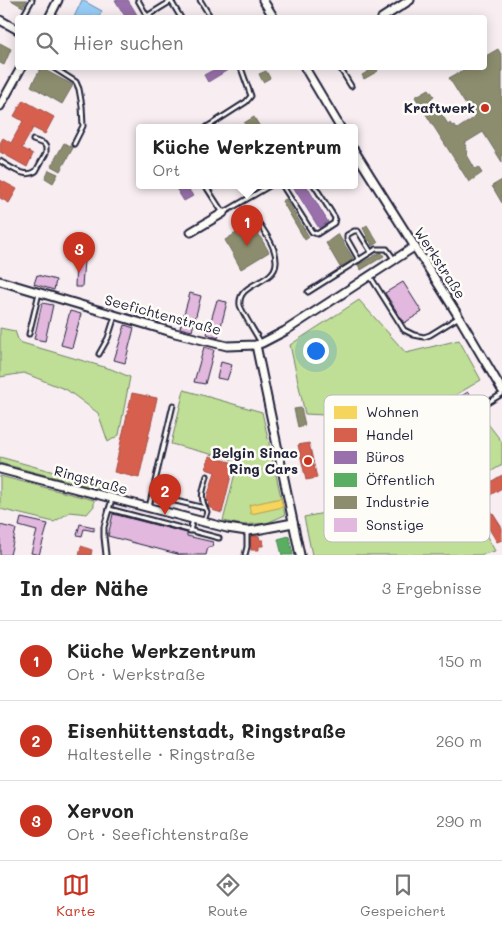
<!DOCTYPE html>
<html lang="de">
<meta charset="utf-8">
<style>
:root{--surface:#fff;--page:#f2f2f2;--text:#222;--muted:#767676;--line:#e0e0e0;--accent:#c8321e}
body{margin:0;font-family:Mali,sans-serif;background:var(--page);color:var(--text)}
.you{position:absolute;left:315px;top:350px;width:18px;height:18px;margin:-12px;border:4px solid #fff;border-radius:50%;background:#1a73e8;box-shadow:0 0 0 8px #1a73e833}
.badge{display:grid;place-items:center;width:32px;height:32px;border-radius:50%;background:var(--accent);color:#fff;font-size:16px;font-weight:700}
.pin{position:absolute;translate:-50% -41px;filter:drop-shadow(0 1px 2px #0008)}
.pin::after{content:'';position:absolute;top:26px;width:18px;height:15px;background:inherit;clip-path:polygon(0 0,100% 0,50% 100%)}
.popup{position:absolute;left:136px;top:124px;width:222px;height:65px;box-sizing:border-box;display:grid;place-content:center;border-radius:5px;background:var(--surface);filter:drop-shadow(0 1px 4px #0005);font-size:16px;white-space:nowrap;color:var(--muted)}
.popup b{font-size:19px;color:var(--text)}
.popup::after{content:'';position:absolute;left:50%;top:100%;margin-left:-10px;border:10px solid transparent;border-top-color:var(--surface)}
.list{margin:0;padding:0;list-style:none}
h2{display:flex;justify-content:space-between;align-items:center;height:65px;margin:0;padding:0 20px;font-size:21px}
h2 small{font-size:16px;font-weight:400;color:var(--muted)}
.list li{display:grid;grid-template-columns:32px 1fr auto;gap:15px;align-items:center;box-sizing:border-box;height:80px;padding:0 20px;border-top:1px solid var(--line)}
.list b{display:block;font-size:19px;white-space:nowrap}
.list p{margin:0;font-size:16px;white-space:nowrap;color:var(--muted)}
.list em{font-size:16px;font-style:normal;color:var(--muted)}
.icon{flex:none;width:28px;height:28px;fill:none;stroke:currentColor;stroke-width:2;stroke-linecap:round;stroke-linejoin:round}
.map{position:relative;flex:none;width:502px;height:555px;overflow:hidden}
.search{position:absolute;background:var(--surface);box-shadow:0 2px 12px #0003;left:15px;right:15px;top:15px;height:55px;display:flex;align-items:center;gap:12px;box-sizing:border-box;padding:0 18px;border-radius:5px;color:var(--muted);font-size:19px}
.sheet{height:305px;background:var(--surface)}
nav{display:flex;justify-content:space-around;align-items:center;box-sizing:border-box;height:70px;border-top:1px solid var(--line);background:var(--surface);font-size:14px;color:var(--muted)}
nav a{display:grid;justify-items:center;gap:2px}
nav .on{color:var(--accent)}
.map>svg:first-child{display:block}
.green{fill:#bfde96;stroke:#708068}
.water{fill:#97ccf5;stroke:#6888ab}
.homes{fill:#f6d55c;stroke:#b69f52}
.shops{fill:#d6604d;stroke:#a04d48}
.offices{fill:#9970ab;stroke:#755989}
.public{fill:#5aae61;stroke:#498456}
.industry{fill:#8c8c6e;stroke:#6c6c5f}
.building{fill:#e2b8de;stroke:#22223b}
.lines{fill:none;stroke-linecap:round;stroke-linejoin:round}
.service-casing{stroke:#22223b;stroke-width:7}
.minor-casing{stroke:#22223b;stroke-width:11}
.service{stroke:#fdfcf7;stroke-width:3}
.minor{stroke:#fdfcf7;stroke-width:7}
.poi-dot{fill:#c8321e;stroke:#fdfcf7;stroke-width:2}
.labels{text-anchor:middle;stroke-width:5;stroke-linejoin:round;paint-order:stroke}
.poi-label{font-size:14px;font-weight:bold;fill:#22223b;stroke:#fdfcf7;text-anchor:end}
.street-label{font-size:14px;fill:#22223b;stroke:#fdfcf7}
.key{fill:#fdfcf7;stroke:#bbbbbf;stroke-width:1}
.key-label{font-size:14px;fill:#22223b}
</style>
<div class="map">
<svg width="502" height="555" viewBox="0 0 502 555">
<rect width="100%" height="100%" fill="#f8eef2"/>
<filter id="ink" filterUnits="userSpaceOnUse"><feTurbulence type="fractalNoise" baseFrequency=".02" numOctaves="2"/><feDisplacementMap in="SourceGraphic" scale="10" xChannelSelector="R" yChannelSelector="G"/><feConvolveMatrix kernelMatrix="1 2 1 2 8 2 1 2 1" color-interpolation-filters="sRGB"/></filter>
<g filter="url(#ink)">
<g class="green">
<path d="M359 300 406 353 459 340 481 380 422 415 435 441 482 416 502 442V465L461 489 495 551 480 555H312L304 517 360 506 343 416 305 414 290 345Z"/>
<path d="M0 328 15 331 19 342 111 369 130 377 119 435 108 442 98 413 67 390 24 373 0 377Z"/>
<path d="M184 390 262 412 285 515 267 523 242 525 223 521 238 461 171 444Z"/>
<path d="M0 457 72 477 101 480 98 489 0 463Z"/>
<path d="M0 476 94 500V506L87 514 70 512 54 522 0 509Z"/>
</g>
<path class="water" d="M82 0 102 11 99 17H74Z"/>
<path class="homes" d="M281 498 283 507 251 514 249 505Z"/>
<g class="shops">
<path d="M23 100 54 117 45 134 33 128 22 148 33 154 27 167 0 152V143L3 138 11 143 23 121 14 116Z"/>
<path d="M0 180 17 189 9 203 0 198Z"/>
<path d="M132 393 157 398 139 478 114 472Z"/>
<path d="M309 443 317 478 306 480 298 445Z"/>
<path d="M209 456 234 463 222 513 212 510 213 509 208 507 209 502 206 501 215 472 206 469Z"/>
<path d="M502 475V488L477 503 472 493Z"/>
<path d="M340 476 345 497 336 498 331 479Z"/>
<path d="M488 506 502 528V540L497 542 479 512Z"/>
<path d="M250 536H259L260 540H263V546H259V550H251Z"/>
<path d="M81 546 92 550 91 555H79Z"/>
</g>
<g class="offices">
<path d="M115 0H128L139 18H126Z"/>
<path d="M217 68H231L208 82 204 75Z"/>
<path d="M174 185H186L193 196 184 201Z"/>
<path d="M292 185H306L328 222 319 228Z"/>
</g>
<path class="public" d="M289 536 293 555H282L278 539Z"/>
<g class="industry">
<path d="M11 0H27L23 7Z"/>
<path d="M0 43 11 49 4 65 0 63Z"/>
<path d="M498 49 502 56V162L483 132 465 143 467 146 465 147 468 152 466 153 475 169 478 167 482 173 469 182 415 97 429 89 434 96 431 98 448 124 450 123 452 126 454 125 457 129 474 118 449 78 467 68H484V57Z"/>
<path d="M41 68 73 85 62 104 31 86Z"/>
<path d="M374 68H376L378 71 364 79 362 75Z"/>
<path d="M266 71 270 78 263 82 259 74Z"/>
<path d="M254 117 260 127H247L244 123Z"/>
<path d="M64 143 73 148 60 171 51 166Z"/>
<path d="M49 170 58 174 53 183 45 178Z"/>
<path d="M502 180V203L492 186Z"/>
<path d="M286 199 309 237 305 240 282 201Z"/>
<path d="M252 223 269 252 241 269 225 240Z"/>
<path d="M367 225 378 243 372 246 370 240 368 242 365 237 367 236 363 228Z"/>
<path d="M338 234 354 260 340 267 326 243Z"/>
<path d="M381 252 384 256 361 270 358 265Z"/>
<path d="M301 408 305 425 298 427 294 409Z"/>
</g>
<g class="building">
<path d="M76 259 84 260 82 287H75Z"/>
<path d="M37 275 56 280 54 290 34 284Z"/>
<path d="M403 282 422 312 404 323 385 293Z"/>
<path d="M190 293 201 296 192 331 180 328Z"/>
<path d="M217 300 227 302 218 338 207 334Z"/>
<path d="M42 303 53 305 45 341 34 339Z"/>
<path d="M70 311 81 314 72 348 61 345Z"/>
<path d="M125 325 134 328 125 363 114 360Z"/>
<path d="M204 347 214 350 205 384 194 382Z"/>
<path d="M221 362 232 365 227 380 217 378Z"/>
<path d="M468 392 471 396 463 401 464 404 446 414 449 418 439 424 433 414Z"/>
<path d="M113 514 187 533V536L213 542 212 547H208L206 555H181L108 536Z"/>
<path d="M21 518 48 524 39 555 31 553 37 531 19 526Z"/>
<path d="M80 524 94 527V531L84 529 82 536 77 535Z"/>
<path d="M0 525 16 529 10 555H0Z"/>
</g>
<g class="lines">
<g class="service-casing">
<g id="service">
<path d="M138 0 147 16 173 0"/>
<path d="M200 0 211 18"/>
<path d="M171 1 181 18"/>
<path d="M22 18 32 0"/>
<path d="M54 68 76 82 79 89 82 106 83 126 74 144"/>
<path d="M340 68 351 86"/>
<path d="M207 127 246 102 251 96 241 68"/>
<path d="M0 161C10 167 25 179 36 171L46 153V147L44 144 33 140"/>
<path d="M205 185 223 213 271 185"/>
<path d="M282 185 312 232 317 234 334 223 335 218 314 185"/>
<path d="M257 220C264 232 277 247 276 263 275 284 237 282 240 305 241 311 257 335 261 343"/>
<path d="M359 260 347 239V235L354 231H358L371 252"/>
<path d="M370 276 404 330 414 335 424 337 430 335 459 317"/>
<path d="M308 292 376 249H387L394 259"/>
<path d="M29 334 39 293"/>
<path d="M99 354 108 338 115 316"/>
<path d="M451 425 502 394"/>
<path d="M163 498 205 508"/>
<path d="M149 507 173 405"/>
<path d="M109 509 219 538"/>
<path d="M204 521 207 512C199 497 203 491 207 476"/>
<path d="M190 531 193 519"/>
<path d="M106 555 104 537V527L112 499"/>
<path d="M245 555 247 547V532"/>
</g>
</g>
<g class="minor-casing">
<g id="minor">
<path d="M263 0 274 18"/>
<path d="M49 18 58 0"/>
<path d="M382 18 410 0"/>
<path d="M0 20 18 30"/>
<path d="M305 68 340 127"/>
<path d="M0 106 21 68"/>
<path d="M354 150 459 317 502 390"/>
<path d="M191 232 223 213"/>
<path d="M0 281 175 333 227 346 256 345 262 343 285 331 414 247"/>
<path d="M256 345 300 555"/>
<path d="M0 469 227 528 247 531 256 530 293 523"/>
</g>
</g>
<use href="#service" class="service"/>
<use href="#minor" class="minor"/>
</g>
</g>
<g class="poi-dot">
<circle cx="485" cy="108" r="5"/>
<circle cx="308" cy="461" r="5"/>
</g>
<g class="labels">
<g class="poi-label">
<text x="475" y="113">Kraftwerk</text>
<text x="298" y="458">Belgin Sinac<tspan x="298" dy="16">Ring Cars</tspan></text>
</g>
<g class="street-label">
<text transform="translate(440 263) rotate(57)" y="5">Werkstraße</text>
<text transform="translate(163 315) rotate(15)" y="5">Seefichtenstraße</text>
<text transform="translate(91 480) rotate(15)" y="5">Ringstraße</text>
</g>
</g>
<rect x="324" y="395" width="166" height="147" rx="8" class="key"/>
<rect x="334" y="406" width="23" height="13" fill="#f6d55c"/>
<rect x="334" y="428" width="23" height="14" fill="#d6604d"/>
<rect x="334" y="451" width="23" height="13" fill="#9970ab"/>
<rect x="334" y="473" width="23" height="14" fill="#5aae61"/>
<rect x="334" y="496" width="23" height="13" fill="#8c8c6e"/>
<rect x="334" y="518" width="23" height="14" fill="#e2b8de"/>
<g class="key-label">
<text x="366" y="417">Wohnen</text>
<text x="366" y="440">Handel</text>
<text x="366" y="462">Büros</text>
<text x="366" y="485">Öffentlich</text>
<text x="366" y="507">Industrie</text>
<text x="366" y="530">Sonstige</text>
</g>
</svg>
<div class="you"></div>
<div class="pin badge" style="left:247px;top:246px">1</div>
<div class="popup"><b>Küche Werkzentrum</b>Ort</div>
<div class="pin badge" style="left:165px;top:515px">2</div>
<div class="pin badge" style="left:79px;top:273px">3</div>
<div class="search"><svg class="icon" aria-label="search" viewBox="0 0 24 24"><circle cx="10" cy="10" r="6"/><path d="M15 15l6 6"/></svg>Hier suchen</div>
</div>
<section class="sheet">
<h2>In der Nähe<small>3 Ergebnisse</small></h2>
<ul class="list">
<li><span class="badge">1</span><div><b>Küche Werkzentrum</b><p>Ort · Werkstraße</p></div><em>150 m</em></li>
<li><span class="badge">2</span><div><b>Eisenhüttenstadt, Ringstraße</b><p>Haltestelle · Ringstraße</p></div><em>260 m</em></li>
<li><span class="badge">3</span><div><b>Xervon</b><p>Ort · Seefichtenstraße</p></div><em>290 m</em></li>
</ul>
</section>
<nav>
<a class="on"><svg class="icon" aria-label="map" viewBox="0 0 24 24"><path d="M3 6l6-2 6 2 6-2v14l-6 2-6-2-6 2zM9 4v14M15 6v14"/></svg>Karte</a>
<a><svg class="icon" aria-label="directions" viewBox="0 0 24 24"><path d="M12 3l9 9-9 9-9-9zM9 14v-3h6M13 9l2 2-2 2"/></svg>Route</a>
<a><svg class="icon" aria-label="saved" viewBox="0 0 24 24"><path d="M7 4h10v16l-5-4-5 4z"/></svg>Gespeichert</a>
</nav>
